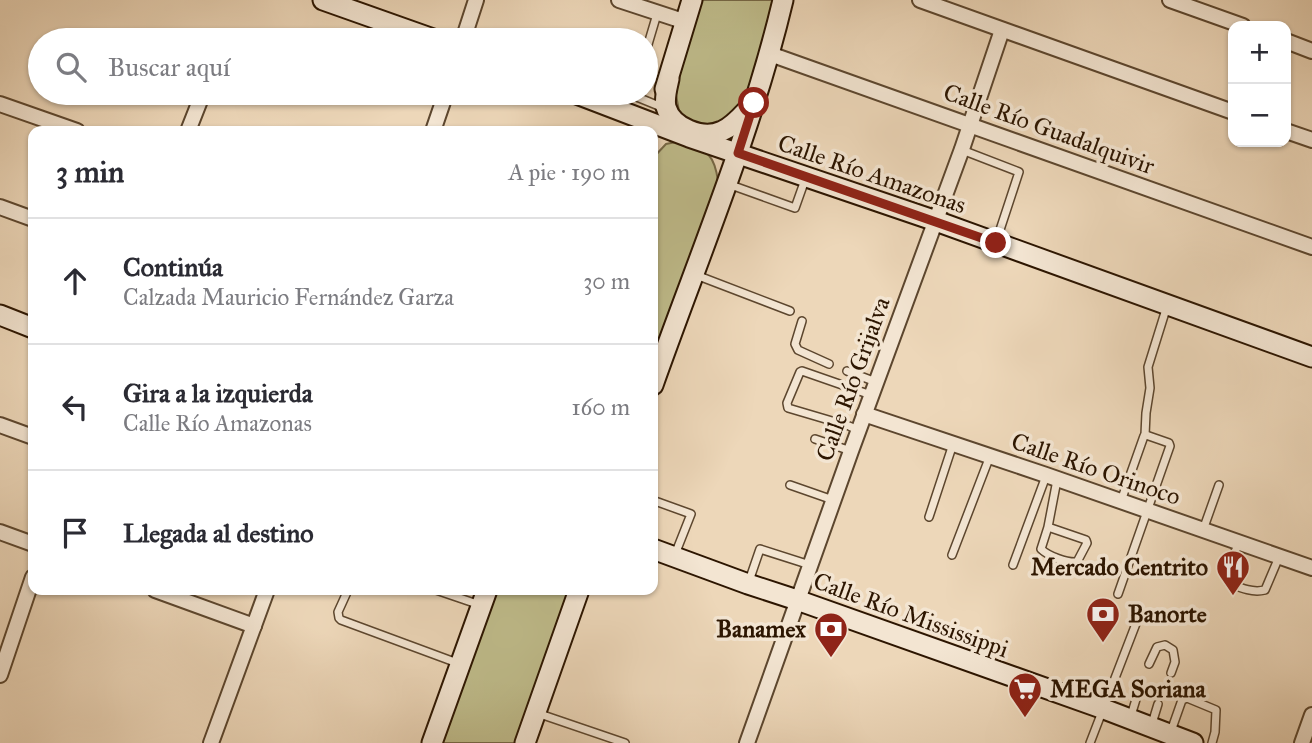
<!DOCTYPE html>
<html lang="es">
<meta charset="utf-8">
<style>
:root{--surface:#fff;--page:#f7f7f7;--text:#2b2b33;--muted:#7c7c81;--line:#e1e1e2}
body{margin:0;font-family:"IM FELL Great Primer",serif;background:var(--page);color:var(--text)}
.controls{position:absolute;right:21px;top:21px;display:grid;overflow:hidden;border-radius:14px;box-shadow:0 2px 5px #0004}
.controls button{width:63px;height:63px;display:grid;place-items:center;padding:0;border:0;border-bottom:2px solid var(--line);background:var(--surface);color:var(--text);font:35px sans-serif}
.stop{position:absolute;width:21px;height:21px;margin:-16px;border:5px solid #8f2418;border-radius:50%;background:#fff}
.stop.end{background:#8f2418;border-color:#fff;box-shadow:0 2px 7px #0008}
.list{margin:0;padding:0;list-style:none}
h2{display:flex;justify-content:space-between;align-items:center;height:91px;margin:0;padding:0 28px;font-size:30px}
h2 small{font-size:23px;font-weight:400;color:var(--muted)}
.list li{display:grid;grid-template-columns:46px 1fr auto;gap:21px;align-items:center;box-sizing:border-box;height:126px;padding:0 28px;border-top:2px solid var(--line)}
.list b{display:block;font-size:26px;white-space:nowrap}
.list p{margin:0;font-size:23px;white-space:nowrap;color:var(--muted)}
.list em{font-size:23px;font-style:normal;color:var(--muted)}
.icon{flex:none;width:38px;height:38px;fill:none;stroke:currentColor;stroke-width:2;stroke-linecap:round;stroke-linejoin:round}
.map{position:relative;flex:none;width:1312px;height:743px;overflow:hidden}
.search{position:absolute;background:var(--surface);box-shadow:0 2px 5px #0004;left:28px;top:28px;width:630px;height:77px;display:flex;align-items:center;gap:18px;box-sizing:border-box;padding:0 24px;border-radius:38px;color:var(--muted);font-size:26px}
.panel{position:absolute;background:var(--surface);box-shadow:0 2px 5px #0004;left:28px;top:126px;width:630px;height:469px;border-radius:14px}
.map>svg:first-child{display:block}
.green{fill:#bfbc8b;stroke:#766846;stroke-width:2}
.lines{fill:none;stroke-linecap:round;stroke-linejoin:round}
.lane-casing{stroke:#5c462e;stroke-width:10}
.street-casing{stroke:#5c462e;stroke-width:18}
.secondary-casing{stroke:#2c1500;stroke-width:23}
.lane{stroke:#f3e5d2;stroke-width:7}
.street{stroke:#f3e5d2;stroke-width:14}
.secondary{stroke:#f3e5d2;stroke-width:19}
.route{stroke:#8f2418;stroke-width:9}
.labels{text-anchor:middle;stroke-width:7;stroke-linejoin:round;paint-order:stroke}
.street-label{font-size:24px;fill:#2c1500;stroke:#f3e5d2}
.poi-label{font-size:24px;font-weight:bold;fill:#2c1500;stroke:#f3e5d2;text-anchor:end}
</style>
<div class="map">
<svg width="1312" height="743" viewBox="0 0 1312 743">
<rect width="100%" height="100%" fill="#edd7b9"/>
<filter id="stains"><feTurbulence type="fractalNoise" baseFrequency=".00286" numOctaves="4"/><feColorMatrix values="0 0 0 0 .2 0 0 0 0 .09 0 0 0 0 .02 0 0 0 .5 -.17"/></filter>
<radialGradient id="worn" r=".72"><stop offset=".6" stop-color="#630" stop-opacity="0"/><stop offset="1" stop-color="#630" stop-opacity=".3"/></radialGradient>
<g class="green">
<path d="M702 0H775L743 111 721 129 687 121 679 111 675 90Z"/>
<path d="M681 141C706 151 714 152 718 181L653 360V158L666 144Z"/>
<path d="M497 590H570L515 743H442Z"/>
</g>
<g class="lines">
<g class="lane-casing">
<g id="lane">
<path d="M646 51 657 14"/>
<path d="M632 95 659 106"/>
<path d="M962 150 1019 172 996 242"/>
<path d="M728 184 795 208 806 177"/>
<path d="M696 275 790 311"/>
<path d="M802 321 795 344 798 350 829 364"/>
<path d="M847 371 876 382"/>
<path d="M858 430 849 426 788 408 787 403 800 372 802 371 871 395"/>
<path d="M1145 435 1146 413 1150 388 1148 367 1167 306"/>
<path d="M815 439 851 451"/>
<path d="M790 485 833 500"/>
<path d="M653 502 655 501 691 514 674 557"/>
<path d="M929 517 953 444"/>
<path d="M1048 527 1086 540 1087 543 1077 562C1067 563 1048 556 1041 549L1048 527 1057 480"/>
<path d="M1203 530 1219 485"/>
<path d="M1239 543 1225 574 1229 583C1241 588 1252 593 1265 590L1279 557"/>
<path d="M952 555 990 456"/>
<path d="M1013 565 1046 476"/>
<path d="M749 581 760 549 810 565"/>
<path d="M348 590 338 612 339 618 341 620 460 664"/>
<path d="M436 590 480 605"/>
<path d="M1118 594 1170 446 1169 443 1146 435 1144 436 1121 501"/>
<path d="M1149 664 1157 647 1165 645 1173 650 1175 662 1171 673"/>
<path d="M537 713 625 743"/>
<path d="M1130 719 1137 696"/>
<path d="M1151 727 1158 704"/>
<path d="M1170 734 1182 700 1187 698 1216 710 1215 732 1212 743"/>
<path d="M1090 743 1137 621"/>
</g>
</g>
<g class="street-casing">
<g id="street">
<path d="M619 0 686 22"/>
<path d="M920 0 1233 112"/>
<path d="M1170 0 1243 26"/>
<path d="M463 40 476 0"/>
<path d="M1286 41 1312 51"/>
<path d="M770 54 1312 247"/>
<path d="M0 104 77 131"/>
<path d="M188 131 203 93"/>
<path d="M433 131 446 93"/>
<path d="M1286 131 1312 140"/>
<path d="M0 207 33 219"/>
<path d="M864 414 1046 475 1312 568"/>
<path d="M0 425 33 437"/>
<path d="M0 532 33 544"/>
<path d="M155 590 254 626"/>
<path d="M0 675 33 577"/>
<path d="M211 743 267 590"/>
<path d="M747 743 851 451 962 149 1002 30"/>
<path d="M1302 743 1312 715"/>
</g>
</g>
<g class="secondary-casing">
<g id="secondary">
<path d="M323 0 436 40"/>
<path d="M669 79C667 88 664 98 666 107 672 128 703 140 722 131 734 126 743 114 752 105"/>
<path d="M665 89 692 0"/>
<path d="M574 93 689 137 936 221 1312 357"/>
<path d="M0 315 33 328"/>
<path d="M653 385C698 258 752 131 783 0"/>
<path d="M653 549 748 584 797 600 1104 709 1193 743"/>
<path d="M432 743 487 590"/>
<path d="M525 743 579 590"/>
</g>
</g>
<use href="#lane" class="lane"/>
<use href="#street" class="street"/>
<use href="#secondary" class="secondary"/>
</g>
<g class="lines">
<path class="route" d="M754 103 738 153 996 243"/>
</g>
<defs>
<g id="restaurant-pin" transform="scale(1.75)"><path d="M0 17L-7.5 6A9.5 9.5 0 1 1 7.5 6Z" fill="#8f2418" stroke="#f3e5d2"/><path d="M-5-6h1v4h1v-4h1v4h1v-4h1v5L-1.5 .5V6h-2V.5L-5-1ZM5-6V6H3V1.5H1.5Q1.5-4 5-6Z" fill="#fff"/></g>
<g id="bank-pin" transform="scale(1.75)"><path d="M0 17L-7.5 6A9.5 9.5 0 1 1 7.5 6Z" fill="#8f2418" stroke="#f3e5d2"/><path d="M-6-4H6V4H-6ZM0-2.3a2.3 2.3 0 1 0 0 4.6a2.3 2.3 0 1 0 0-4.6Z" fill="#fff"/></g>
<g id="supermarket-pin" transform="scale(1.75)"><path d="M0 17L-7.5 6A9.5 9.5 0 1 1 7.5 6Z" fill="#8f2418" stroke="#f3e5d2"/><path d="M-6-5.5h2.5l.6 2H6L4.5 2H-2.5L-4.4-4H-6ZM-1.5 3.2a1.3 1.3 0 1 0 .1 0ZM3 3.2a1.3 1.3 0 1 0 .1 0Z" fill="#fff"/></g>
</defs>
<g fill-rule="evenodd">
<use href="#restaurant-pin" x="1233" y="567"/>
<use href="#bank-pin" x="1103" y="614"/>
<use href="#bank-pin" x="831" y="629"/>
<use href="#supermarket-pin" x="1025" y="689"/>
</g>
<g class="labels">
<g class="street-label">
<text transform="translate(1049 129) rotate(20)" y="8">Calle Río Guadalquivir</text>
<text transform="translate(872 174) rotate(19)" y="8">Calle Río Amazonas</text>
<text transform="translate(853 379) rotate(-70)" y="8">Calle Río Grijalva</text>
<text transform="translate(1096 469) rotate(19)" y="8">Calle Río Orinoco</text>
<text transform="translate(911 615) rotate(20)" y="8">Calle Río Mississippi</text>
</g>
<g class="poi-label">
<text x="1208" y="575">Mercado Centrito</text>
<text x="1128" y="622" text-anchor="start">Banorte</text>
<text x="806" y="637">Banamex</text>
<text x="1050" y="697" text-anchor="start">MEGA Soriana</text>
</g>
</g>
<rect width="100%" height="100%" filter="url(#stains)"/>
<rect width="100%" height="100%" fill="url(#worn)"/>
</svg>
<div class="controls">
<button>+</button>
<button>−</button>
</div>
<div class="stop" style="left:754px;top:103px"></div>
<div class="stop end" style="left:996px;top:243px"></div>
<div class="search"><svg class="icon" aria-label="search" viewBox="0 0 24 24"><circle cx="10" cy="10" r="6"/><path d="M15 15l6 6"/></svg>Buscar aquí</div>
<section class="panel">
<h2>3 min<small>A pie · 190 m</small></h2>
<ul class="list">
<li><svg class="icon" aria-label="ahead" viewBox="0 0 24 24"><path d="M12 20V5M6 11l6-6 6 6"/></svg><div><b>Continúa</b><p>Calzada Mauricio Fernández Garza</p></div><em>30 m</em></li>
<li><svg class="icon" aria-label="left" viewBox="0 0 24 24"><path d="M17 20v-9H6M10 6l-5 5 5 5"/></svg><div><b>Gira a la izquierda</b><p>Calle Río Amazonas</p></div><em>160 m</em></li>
<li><svg class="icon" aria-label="arrive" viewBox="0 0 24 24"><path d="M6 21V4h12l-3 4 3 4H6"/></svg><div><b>Llegada al destino</b></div></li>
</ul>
</section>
</div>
